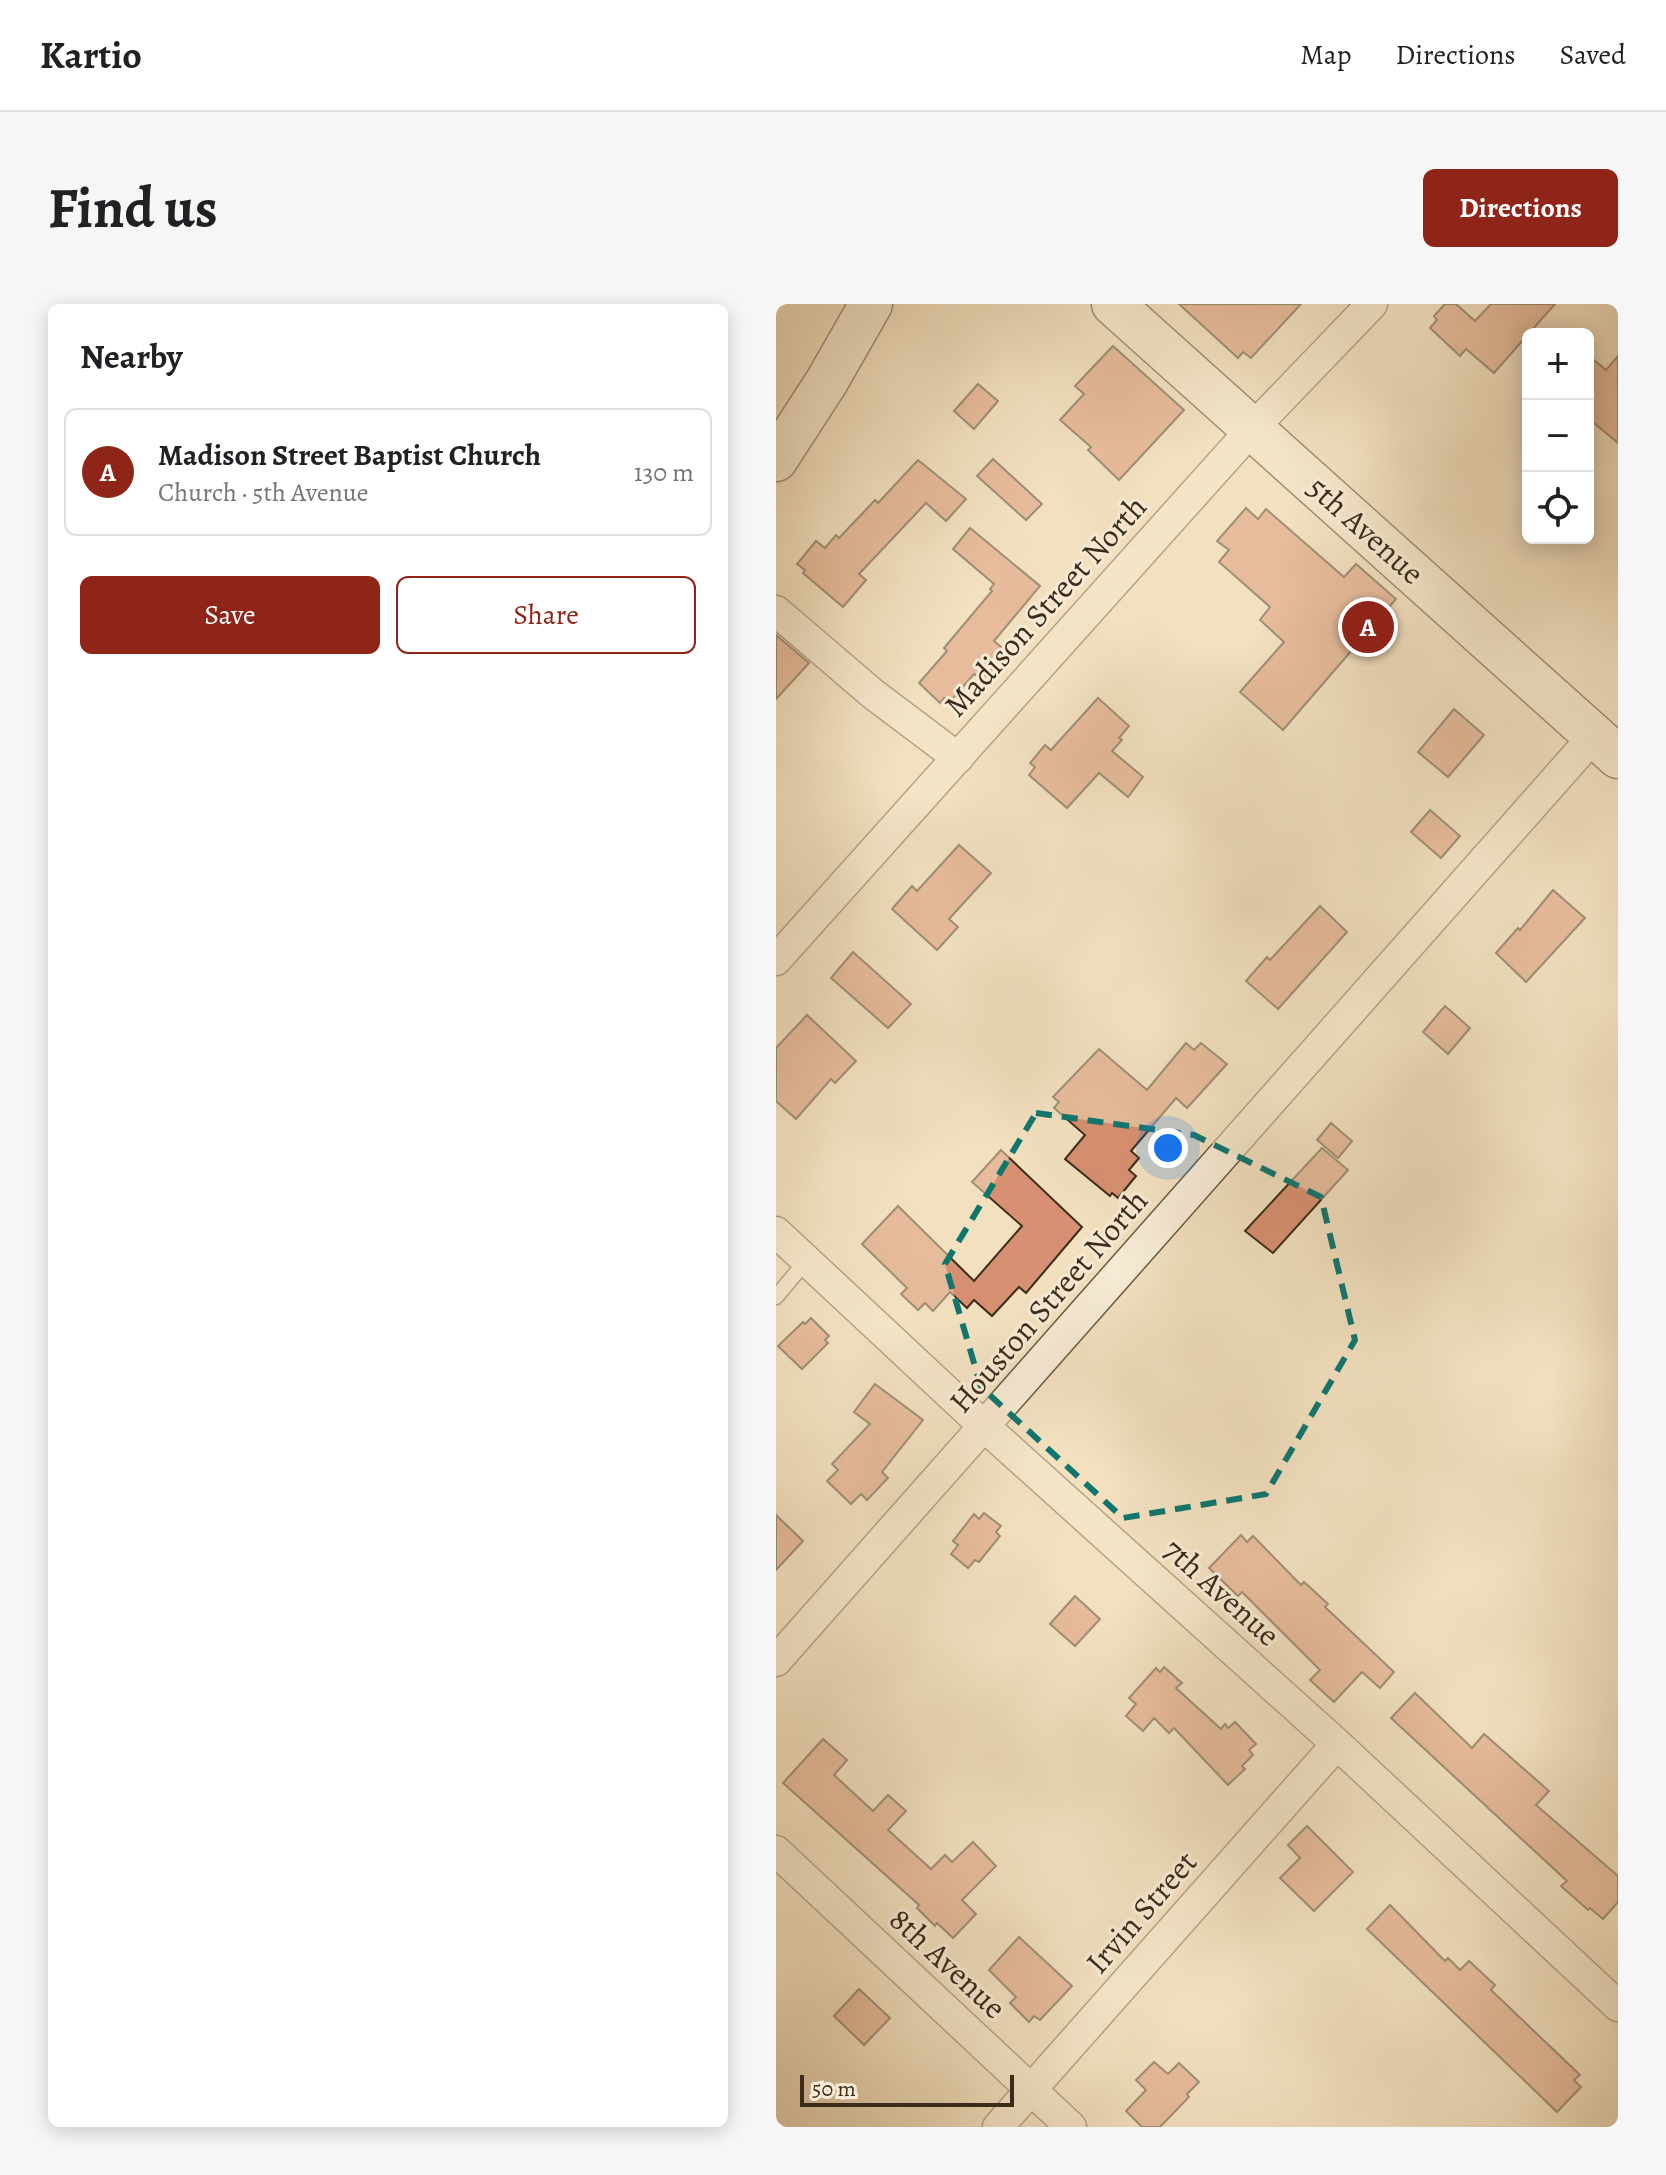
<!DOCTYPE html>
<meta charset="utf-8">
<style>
:root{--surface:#fff;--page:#f6f6f6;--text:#202124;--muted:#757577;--line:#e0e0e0;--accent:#8f2418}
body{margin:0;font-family:Alegreya,serif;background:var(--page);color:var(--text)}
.controls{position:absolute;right:24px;top:24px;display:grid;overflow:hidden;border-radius:12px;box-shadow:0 4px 20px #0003}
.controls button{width:72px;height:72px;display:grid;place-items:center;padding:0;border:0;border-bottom:2px solid var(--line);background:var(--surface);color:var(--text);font:40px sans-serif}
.scale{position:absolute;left:24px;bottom:20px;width:214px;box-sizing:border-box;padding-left:8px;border:4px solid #3b2c19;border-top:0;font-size:22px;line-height:28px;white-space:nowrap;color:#3b2c19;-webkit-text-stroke:6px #f7ebd5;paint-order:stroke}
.you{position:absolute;left:392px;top:844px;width:28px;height:28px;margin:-20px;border:6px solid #fff;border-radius:50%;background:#1a73e8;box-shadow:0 0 0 12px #1a73e833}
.badge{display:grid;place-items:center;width:52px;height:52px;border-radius:50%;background:var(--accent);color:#fff;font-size:26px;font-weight:700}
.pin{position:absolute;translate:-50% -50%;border:4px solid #fff;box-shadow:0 2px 8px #0006}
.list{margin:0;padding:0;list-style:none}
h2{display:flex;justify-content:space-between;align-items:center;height:104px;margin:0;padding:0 32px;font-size:34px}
h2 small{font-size:26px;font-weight:400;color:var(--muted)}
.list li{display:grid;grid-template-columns:52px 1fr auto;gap:24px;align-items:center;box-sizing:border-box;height:128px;margin:0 16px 16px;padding:0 16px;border:2px solid var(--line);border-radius:12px}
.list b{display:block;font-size:30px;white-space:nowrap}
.list p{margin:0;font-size:26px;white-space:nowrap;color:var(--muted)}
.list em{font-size:26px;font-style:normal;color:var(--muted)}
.actions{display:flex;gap:16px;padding:24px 32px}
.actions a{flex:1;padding:18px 0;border:2px solid var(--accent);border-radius:12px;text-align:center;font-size:28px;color:var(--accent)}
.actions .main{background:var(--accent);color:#fff}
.icon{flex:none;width:44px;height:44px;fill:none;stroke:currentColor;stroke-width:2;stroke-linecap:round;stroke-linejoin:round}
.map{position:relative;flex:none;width:842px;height:1823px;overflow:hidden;border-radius:12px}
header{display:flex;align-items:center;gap:48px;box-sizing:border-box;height:112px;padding:0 40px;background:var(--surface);border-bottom:2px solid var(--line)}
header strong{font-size:38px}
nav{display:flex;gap:44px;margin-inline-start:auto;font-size:28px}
.intro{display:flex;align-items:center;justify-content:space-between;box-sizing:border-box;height:192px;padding:0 48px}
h1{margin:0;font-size:56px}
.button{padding:20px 36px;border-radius:12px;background:var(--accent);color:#fff;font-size:28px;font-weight:700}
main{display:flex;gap:48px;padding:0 48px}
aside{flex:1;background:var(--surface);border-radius:12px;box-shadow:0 4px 20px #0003}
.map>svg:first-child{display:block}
.building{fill:#d79071;stroke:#3b2c19;stroke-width:2}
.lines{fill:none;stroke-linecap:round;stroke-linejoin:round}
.lane-casing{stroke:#695942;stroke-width:17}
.street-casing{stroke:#695942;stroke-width:33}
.secondary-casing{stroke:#3b2c19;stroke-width:45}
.lane{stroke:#f7ebd5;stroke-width:14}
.street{stroke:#f7ebd5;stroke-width:30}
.secondary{stroke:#f7ebd5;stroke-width:42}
.marked{fill:none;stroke:#0f766e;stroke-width:6;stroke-dasharray:16 10;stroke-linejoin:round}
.labels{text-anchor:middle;stroke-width:6;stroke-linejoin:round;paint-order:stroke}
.street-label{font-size:32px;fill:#3b2c19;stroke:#f7ebd5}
</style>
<header>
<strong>Kartio</strong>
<nav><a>Map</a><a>Directions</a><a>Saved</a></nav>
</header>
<div class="intro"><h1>Find us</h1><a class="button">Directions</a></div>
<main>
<aside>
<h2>Nearby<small></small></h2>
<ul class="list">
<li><span class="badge">A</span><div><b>Madison Street Baptist Church</b><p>Church · 5th Avenue</p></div><em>130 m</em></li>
</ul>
<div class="actions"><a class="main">Save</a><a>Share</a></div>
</aside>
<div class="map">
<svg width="842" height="1823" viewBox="0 0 842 1823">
<rect width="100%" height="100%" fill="#f2e0bf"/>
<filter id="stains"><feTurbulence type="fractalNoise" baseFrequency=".0025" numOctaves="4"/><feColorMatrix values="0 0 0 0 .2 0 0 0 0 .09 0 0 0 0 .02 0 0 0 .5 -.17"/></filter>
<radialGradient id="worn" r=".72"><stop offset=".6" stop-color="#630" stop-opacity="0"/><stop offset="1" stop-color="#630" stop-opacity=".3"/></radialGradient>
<g class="building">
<path d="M403 0H525L475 54 467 48 462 54Z"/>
<path d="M669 0H680L699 17 715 0H779L718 69 690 45 684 52 654 24 661 16 658 12Z"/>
<path d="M337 42 408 106 343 176 312 146 315 143 284 116 308 90 299 82Z"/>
<path d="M812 51 830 66 842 52V139L812 114Z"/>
<path d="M202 80 222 97 198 125 178 107Z"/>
<path d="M217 155 266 200 250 216 201 172Z"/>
<path d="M142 156 190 195 170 217 150 199 83 270 90 276 67 303 27 269 29 266 21 260 40 237 49 244 60 231 63 234 99 196 102 199Z"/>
<path d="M470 204 482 215 490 205 568 273 580 260 620 295 507 426 464 388 508 338 484 316 494 303 443 258 453 246 441 237Z"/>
<path d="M194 224 264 282 218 337 225 343 222 348 227 352 210 372 204 367 201 372 198 370 173 399 168 394 164 399 143 379 171 347 168 344 216 287 214 285 218 280 177 245Z"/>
<path d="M0 331 33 359 0 395Z"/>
<path d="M322 394 353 422 343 434 346 436 336 447 367 473 352 493 323 469 291 504 253 471 259 463 254 459 269 441 275 446Z"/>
<path d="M678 405 708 431 672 473 642 448Z"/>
<path d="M654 506 684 532 665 554 635 528Z"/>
<path d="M183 541 215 569 173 615 182 623 161 646 116 605 136 582 141 587Z"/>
<path d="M777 586 809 614 750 678 720 649 742 624 744 626Z"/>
<path d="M544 602 571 628 502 705 470 677 491 653 494 656Z"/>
<path d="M77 648 135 700 112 724 55 674Z"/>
<path d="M669 702 694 724 672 750 647 728Z"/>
<path d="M31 711 80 757 59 779 55 775 20 815 0 797V744Z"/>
<path d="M410 739 418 746 425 739 451 760 411 804 400 794 355 847 363 854 353 866 360 872 342 894 336 889 334 892 289 855 309 831 278 804 283 798 277 793 323 745 371 786Z"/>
<path d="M555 819 576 837 562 854 541 836Z"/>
<path d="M546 844 572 866 497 949 469 927Z"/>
<path d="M225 846 306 923 250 989 243 983 216 1012 198 996 191 1004 174 988 157 1007 149 999 142 1006 125 990 131 984 86 940 122 902 198 977 246 922 196 878Z"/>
<path d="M35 1014 53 1032 49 1036 52 1039 26 1065 2 1042 27 1018 29 1020Z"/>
<path d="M99 1080 147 1116 106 1168 112 1174 91 1196 85 1190 75 1200 51 1177 62 1166 56 1160 94 1120 78 1108Z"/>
<path d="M208 1209 225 1222 220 1228 224 1232 203 1258 199 1256 192 1264 175 1250 182 1241 177 1237 198 1210 203 1215Z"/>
<path d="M0 1211 27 1237 0 1266Z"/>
<path d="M465 1231 471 1238 477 1232 525 1281 528 1278 552 1300 549 1303 618 1368 604 1384 586 1368 558 1398 534 1376 544 1366 466 1288 462 1292 433 1264Z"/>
<path d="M299 1292 324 1315 299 1342 274 1320Z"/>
<path d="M388 1363 406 1379 400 1384 445 1425 449 1420 452 1424 459 1418 480 1440 473 1446 477 1451 466 1462 469 1465 452 1481 398 1424 393 1429 378 1414 367 1427 350 1412 360 1400 353 1394 380 1364 384 1368Z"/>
<path d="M639 1389 696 1444 708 1430 773 1487 760 1501 842 1572V1598L827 1615 814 1604 812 1606 785 1582 791 1577 615 1414Z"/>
<path d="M47 1435 71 1456 58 1471 97 1507 112 1491 130 1507 112 1526 155 1565 169 1551 176 1558 197 1538 220 1562 186 1596 200 1610 177 1634 161 1619 159 1622 141 1604 143 1601 7 1479Z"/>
<path d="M531 1522 577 1568 538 1607 504 1574 524 1554 512 1541Z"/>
<path d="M614 1601 669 1657 672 1654 684 1666 693 1657 719 1681 715 1686 804 1771 798 1776 805 1783 781 1808 591 1625Z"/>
<path d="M243 1633 296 1682 264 1716 258 1712 253 1718 234 1699 240 1693 213 1666Z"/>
<path d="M83 1685 114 1714 88 1741 58 1712Z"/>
<path d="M378 1758 392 1770 403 1759 423 1778 411 1790 413 1793 384 1823H366L350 1807 370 1786 360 1776Z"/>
</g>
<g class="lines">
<g class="lane-casing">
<path id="lane" d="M0 993 31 956"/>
</g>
<g class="street-casing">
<g id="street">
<path d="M0 307 97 390 182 454"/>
<path d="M0 656 477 124 596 0"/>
<path d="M0 928 209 1123 561 1440 842 1702"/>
<path d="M0 1357 818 432"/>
<path d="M0 1547 295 1823"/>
<path d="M222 1823 561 1440"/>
</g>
</g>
<g class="secondary-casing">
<g id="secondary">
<path d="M337 0 842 453"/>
<path d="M0 156 51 77 95 0"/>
</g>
</g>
<use href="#lane" class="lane"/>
<use href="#street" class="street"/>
<use href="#secondary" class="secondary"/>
</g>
<path d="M0 0H842V1823H0ZM260 809 418 831 545 893 579 1036 490 1190 347 1214 205 1083 169 960Z" fill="#f2e0bf" fill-opacity=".55" fill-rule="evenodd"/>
<path class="marked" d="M260 809 418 831 545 893 579 1036 490 1190 347 1214 205 1083 169 960Z"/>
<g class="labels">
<g class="street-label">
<text transform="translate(590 226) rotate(42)" y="11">5th Avenue</text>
<text transform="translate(269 302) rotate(-48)" y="11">Madison Street North</text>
<text transform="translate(272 997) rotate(-49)" y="11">Houston Street North</text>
<text transform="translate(446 1288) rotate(42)" y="11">7th Avenue</text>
<text transform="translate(365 1608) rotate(-49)" y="11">Irvin Street</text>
<text transform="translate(172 1659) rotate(43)" y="11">8th Avenue</text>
</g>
</g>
<rect width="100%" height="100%" filter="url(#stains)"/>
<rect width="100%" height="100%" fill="url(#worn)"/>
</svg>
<div class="controls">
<button>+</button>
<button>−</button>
<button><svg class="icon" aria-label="locate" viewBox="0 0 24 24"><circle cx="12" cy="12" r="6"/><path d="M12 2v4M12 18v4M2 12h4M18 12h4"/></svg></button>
</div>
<div class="scale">50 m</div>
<div class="you"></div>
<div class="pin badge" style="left:592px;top:323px">A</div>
</div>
</main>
